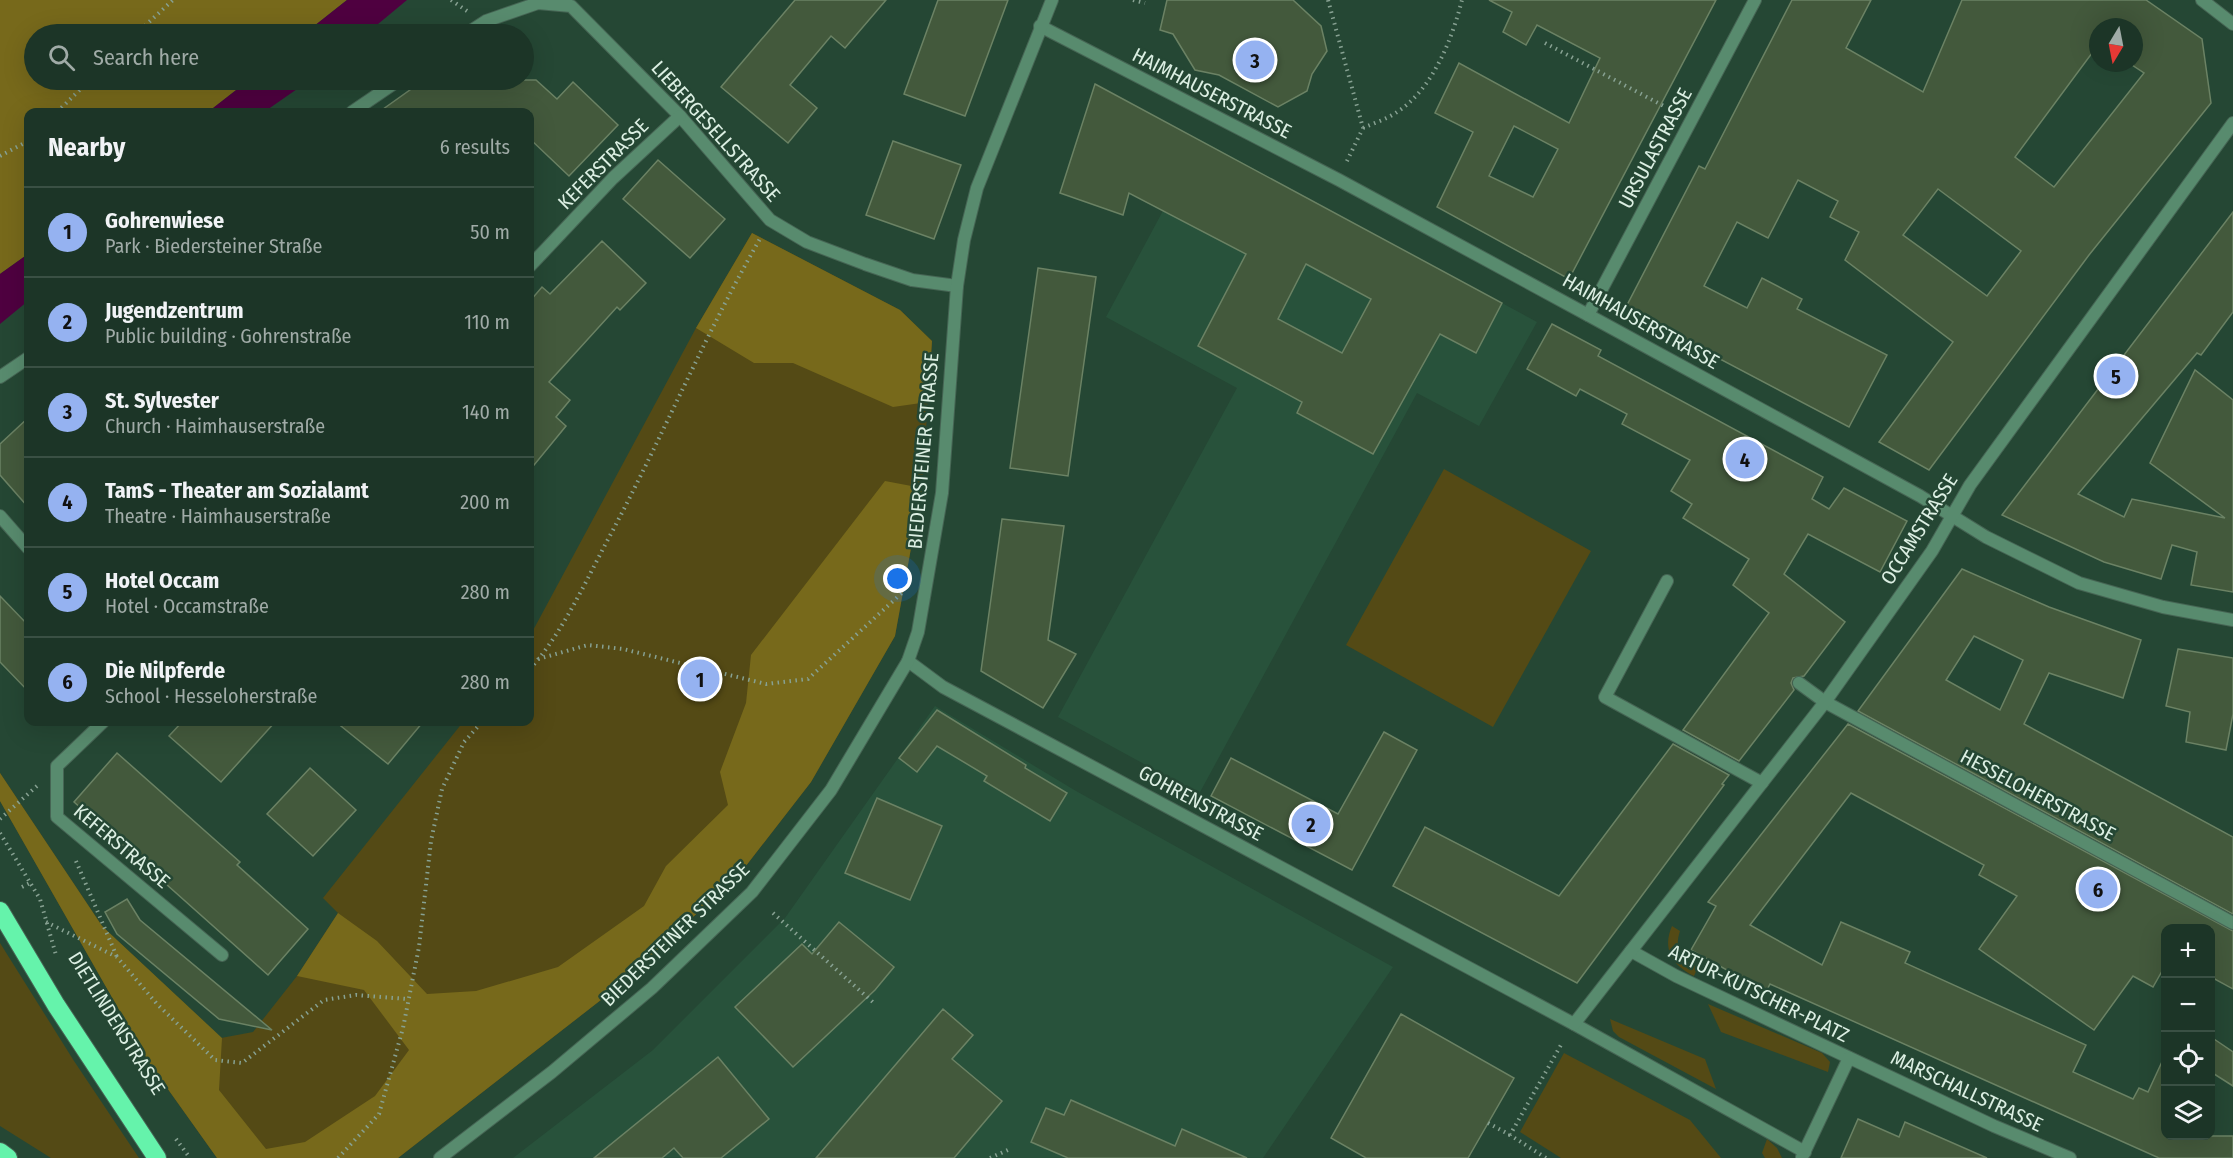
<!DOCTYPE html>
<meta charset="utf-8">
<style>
:root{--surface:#1c3527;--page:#294033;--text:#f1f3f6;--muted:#a0aba7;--line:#3a5044;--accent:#95b2f1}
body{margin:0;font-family:"Fira Sans Condensed",sans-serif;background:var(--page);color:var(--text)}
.controls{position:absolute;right:18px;bottom:18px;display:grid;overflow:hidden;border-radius:12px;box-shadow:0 6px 24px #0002}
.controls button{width:54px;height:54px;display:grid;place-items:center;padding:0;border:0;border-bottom:2px solid var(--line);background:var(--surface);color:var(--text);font:30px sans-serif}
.compass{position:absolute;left:2089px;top:18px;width:54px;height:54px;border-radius:50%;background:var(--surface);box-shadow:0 6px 24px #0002;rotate:190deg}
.you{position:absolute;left:898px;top:579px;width:21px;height:21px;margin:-15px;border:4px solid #fff;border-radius:50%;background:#1a73e8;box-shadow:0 0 0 9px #1a73e833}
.badge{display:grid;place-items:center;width:39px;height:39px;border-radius:50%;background:var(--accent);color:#111;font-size:20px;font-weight:700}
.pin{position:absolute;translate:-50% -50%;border:3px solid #fff;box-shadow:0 2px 6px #0006}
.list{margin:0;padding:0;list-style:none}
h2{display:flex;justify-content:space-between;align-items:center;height:78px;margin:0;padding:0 24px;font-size:26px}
h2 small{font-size:20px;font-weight:400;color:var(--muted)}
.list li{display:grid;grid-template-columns:39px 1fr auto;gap:18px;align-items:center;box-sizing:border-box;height:90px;padding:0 24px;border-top:2px solid var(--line)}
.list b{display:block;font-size:22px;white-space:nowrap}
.list p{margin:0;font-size:20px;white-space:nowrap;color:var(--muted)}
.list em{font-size:20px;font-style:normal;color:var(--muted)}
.icon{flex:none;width:33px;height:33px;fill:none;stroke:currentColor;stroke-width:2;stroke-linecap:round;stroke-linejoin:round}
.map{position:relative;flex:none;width:2233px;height:1158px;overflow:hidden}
.search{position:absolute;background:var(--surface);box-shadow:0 6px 24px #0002;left:24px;top:24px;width:510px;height:66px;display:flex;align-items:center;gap:15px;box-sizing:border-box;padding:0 21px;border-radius:33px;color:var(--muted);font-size:22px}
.panel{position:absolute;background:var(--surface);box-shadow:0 6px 24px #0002;left:24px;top:108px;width:510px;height:618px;border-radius:12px}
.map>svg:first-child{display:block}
.built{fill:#28523b}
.green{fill:#544a15}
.forest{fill:#77691b}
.water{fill:#4f0040}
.building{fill:#43593c;stroke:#6b8264;stroke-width:1.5;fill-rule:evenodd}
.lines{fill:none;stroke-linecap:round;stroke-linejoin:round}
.lane-casing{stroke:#466554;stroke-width:14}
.street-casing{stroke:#466554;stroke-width:14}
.highway-casing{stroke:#466554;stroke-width:20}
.path{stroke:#87a192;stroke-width:4;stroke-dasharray:1.5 4.5;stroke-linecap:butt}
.lane{stroke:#588b6e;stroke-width:12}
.street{stroke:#588b6e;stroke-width:12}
.highway{stroke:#65f3ab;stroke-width:18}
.labels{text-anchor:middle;stroke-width:5;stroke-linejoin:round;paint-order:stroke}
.street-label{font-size:20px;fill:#dcefe3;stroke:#254734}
</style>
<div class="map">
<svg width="2233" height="1158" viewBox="0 0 2233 1158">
<rect width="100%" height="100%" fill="#254734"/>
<g class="built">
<path d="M1201 140 1537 322 1479 426 1417 393 1199 794 1058 717 1237 388 1106 317Z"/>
<path d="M935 706 1076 791 1393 967 1263 1158H513L653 1050 785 918Z"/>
</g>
<g class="green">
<path d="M752 233 900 310 932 341 922 488 895 636 811 782 742 871 624 982 398 1158H217L150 1064 0 801V773L102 926 221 1038 253 1032 297 976 338 913 323 898 463 722H530V636L696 328Z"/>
<path d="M1444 469 1591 551 1493 727 1346 645Z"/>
<path d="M1672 926 1680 931C1674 949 1680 960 1698 967L1694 976C1672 965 1662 949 1672 926Z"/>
<path d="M0 943 74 1061 139 1158H51L0 1126Z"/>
<path d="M1708 1004 1822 1053 1830 1062 1828 1072 1721 1032Z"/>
<path d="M1610 1019 1705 1059 1716 1089 1619 1037 1613 1031Z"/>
<path d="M1564 1053 1690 1120 1721 1158H1561L1520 1132Z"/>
<path d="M1767 1139 1777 1148 1782 1158H1765L1762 1153Z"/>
</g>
<g class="forest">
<path d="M0 0H347L304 34H34V80H249L208 112H28V254L0 274Z"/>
<path d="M752 233 900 310 932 341 928 402 893 407 793 363H754L696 328Z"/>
<path d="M885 481 922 488 895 636 811 782 742 871 624 982 398 1158H217L150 1064 0 801V773L102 926 222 1038 219 1090 266 1149 305 1142 375 1096 409 1050 364 990 297 976 338 913 377 941 427 994 476 991 558 967 644 906 666 866 728 805 720 772 746 703 751 655Z"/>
</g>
<g class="water">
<path d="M347 0H407L366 34H304Z"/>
<path d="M249 80H310L264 112H208Z"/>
<path d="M28 254V301L0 324V274Z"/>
</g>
<g class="building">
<path d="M795 0H886L845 48 831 36 790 85 817 108 788 143 721 87Z"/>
<path d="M938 0H1008L965 116 904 94Z"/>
<path d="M1167 0H1293L1321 26 1327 51 1312 74 1307 91 1278 107 1219 75 1195 70 1173 34 1160 30Z"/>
<path d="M1489 0H1716L1569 279 1437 207 1473 132 1435 113 1459 63 1569 123 1600 58 1537 25 1526 45 1503 32 1512 12ZM1514 126 1558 149 1533 197 1489 176Z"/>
<path d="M1792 0H1871L1846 48 1923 92 1962 0H2146L2202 39 2211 103 2089 255 1929 470 1879 442 1953 342 1845 260 1859 232 1830 217 1838 201 1798 180 1768 238 1737 222 1704 286 1747 308 1762 278 1802 299 1797 309 1887 355 1849 427 1625 309 1699 166 1705 169ZM2098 27H2134V63H2129L2144 73 2054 187 2015 157 2098 45ZM1938 189 2021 251 1987 296 1903 235Z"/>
<path d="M424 80H536L557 99 573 82 618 125 569 176 530 139V112H379Z"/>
<path d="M1095 84 1502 303 1476 353 1440 334 1373 454 1297 413 1302 402 1198 346 1246 254 1129 193 1123 215 1060 193ZM1306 264 1371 299 1342 353 1278 319Z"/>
<path d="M893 141 961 165 934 239 866 215Z"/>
<path d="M658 160 725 219 690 258 623 199Z"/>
<path d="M2233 212V312L2201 355 2197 353 2078 494 2124 517 2132 499 2225 518 2150 463 2195 370 2233 400V592L2191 585 2197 552 2172 545 2161 579 2104 562 2002 515Z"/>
<path d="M602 241 646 283 620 310 617 307 549 382 570 400 556 417 566 426 530 470V301L542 287 550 294Z"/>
<path d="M1038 268 1096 277 1068 476 1010 468Z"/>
<path d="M1552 324 1601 350 1598 356 1823 477 1812 499 1829 509 1844 488 1907 521 1880 572 1808 534 1784 574 1845 622 1804 676 1793 678 1791 683 1794 690 1739 761 1683 730 1769 613 1733 585 1749 559 1683 518 1692 504 1671 491 1690 460 1622 424 1627 414 1580 389 1576 396 1527 369Z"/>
<path d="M28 418V507L0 475V444Z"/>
<path d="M1002 519 1064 526 1048 640 1076 654 1043 708 981 671Z"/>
<path d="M1962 569 2049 607 2141 640 2123 698 2049 673 2024 724 2233 837V914L1858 711ZM1974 636 2023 660 2000 710 1946 680Z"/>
<path d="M0 596 28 625V691L0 662Z"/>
<path d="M2178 649 2233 658V714L2226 750 2186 742 2190 712 2166 706Z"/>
<path d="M937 710 1026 765 1025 768 1067 793 1050 821 984 781 987 776 937 746 917 772 899 758Z"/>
<path d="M182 722H275L221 782 169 736Z"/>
<path d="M336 722H423L388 764Z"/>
<path d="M1848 724 2233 931V989L2211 977V928H2166V964L2153 987 2133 976 2094 1030 1979 949 2017 896 1979 875 1984 865 1851 793 1750 925 1822 965 1841 922 1910 952 1905 963 2086 1045 2073 1072 2133 1099 2139 1088 2148 1092 2166 1053V1136H2233V1158H2159L1770 984 1766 992 1691 950 1716 906 1708 902Z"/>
<path d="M1384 732 1417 750 1352 870 1211 796 1231 758 1338 814Z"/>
<path d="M1673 744 1729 775 1722 784 1724 785 1577 983 1393 886 1425 827 1559 896Z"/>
<path d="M117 753 240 862 237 865 308 929 268 975 74 802Z"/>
<path d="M310 768 356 810 313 856 267 814Z"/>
<path d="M877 798 942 826 910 900 845 873Z"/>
<path d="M127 899 140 920 272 1030 219 1019 117 934 105 912Z"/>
<path d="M839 922 894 967 875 990 793 1067 735 1007 802 944 812 954Z"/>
<path d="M943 1009 973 1035 952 1059 1002 1101 954 1158H816Z"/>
<path d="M1401 1014 1514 1078 1468 1158H1366L1331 1138Z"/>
<path d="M2211 1037 2233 1052V1086L2211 1072Z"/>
<path d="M718 1057 769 1119 721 1158H683L674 1148 662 1158H594Z"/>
<path d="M1071 1100 1175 1146 1182 1129 1247 1158H1068L1031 1142 1046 1108 1064 1115Z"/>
<path d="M1858 1119 1899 1137 1905 1122 1987 1158H1841Z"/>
</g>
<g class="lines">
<g class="lane-casing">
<g id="lane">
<path d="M1667 581 1605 697 1762 783"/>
<path d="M1799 683 1825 702"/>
<path d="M103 722 57 766V817L222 955"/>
</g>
</g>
<g class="street-casing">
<g id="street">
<path d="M2202 0 2233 24"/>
<path d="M1040 26 1339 180 1588 315 1920 496 1986 537 2079 583 2163 607 2233 620"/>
<path d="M466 34 486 21 538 3 571 6 680 116 770 220 807 242 865 264 912 280 957 286"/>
<path d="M352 112 399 80"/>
<path d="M530 266 613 178 680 116"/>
<path d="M1588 315 1755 0"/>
<path d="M0 377 28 358"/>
<path d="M0 516 28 548"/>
<path d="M908 661 943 687 1574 1024 1805 1152"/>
<path d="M1825 702 2233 923"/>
<path d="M1631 951 1676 976 1994 1126 2070 1158"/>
<path d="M1574 1024 1825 702 1932 551 1970 485 2233 123"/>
<path d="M1802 1157 1849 1058"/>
<path d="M440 1158 552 1072 652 988 752 892 831 790 908 661 918 632 942 493 957 286 964 240 977 188 1052 0"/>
</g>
</g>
<g class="highway-casing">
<g id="highway">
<path d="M0 911 56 1005 157 1158"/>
<path d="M0 1152 8 1158"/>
</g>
</g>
<g class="path">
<path d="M451 0 467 11"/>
<path d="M1133 0 1145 3"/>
<path d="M1328 0 1363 128 1346 163"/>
<path d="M136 34 173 0"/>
<path d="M1545 43 1675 112"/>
<path d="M57 112 90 80"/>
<path d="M1363 128C1374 123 1387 119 1397 112 1433 89 1452 39 1462 0"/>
<path d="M0 156 28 141"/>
<path d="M538 659 588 645 623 649 766 684 808 679 904 591"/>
<path d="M530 669C562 633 583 587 605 545 660 443 704 336 761 237"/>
<path d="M0 819 37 786"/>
<path d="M0 833 40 899 56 955"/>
<path d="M76 861 117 957"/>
<path d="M22 887 30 883"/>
<path d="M773 913 875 1004"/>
<path d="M46 922 117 957 157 1004 215 1060 242 1063 324 1000 356 995 407 999"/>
<path d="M1488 1123 1510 1135"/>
<path d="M176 1139 190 1158"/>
<path d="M338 1158 379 1114 403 1028 419 947 431 841 442 789 464 742 482 722"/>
<path d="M990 1158 1010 1149"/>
<path d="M1546 1158 1510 1135 1561 1045"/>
</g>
<use href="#lane" class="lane"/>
<use href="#street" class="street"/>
<use href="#highway" class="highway"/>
</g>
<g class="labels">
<g class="street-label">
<text transform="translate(1212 93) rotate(27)" y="7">HAIMHAUSERSTRASSE</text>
<text transform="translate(716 131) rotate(48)" y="7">LIEBERGESELLSTRASSE</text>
<text transform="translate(1655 148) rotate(-62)" y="7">URSULASTRASSE</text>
<text transform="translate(603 164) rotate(-45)" y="7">KEFERSTRASSE</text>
<text transform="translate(1641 321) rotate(29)" y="7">HAIMHAUSERSTRASSE</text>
<text transform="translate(923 451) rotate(-85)" y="7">BIEDERSTEINER STRASSE</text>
<text transform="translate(1919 529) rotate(-58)" y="7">OCCAMSTRASSE</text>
<text transform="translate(2038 795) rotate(28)" y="7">HESSELOHERSTRASSE</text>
<text transform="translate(1201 803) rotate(28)" y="7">GOHRENSTRASSE</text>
<text transform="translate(122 846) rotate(40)" y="7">KEFERSTRASSE</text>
<text transform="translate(675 934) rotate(-44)" y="7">BIEDERSTEINER STRASSE</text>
<text transform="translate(1759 993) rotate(26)" y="7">ARTUR-KUTSCHER-PLATZ</text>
<text transform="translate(117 1023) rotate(58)" y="7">DIETLINDENSTRASSE</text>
<text transform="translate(1967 1091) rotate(25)" y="7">MARSCHALLSTRASSE</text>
</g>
</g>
</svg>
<div class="controls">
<button>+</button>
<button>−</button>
<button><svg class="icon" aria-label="locate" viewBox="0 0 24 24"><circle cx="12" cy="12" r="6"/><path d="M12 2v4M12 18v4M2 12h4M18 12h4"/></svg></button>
<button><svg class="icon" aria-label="layers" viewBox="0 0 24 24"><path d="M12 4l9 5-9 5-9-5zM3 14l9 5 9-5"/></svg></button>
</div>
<svg class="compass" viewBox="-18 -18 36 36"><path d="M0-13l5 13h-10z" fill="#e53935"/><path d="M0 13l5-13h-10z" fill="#a0aba7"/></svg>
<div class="you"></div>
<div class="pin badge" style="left:700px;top:679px">1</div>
<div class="pin badge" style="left:1311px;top:824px">2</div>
<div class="pin badge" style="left:1255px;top:60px">3</div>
<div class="pin badge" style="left:1745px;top:459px">4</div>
<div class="pin badge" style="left:2116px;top:376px">5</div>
<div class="pin badge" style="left:2098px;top:889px">6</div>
<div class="search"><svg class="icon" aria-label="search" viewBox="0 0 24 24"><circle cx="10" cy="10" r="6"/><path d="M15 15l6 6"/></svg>Search here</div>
<section class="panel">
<h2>Nearby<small>6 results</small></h2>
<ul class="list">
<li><span class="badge">1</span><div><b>Gohrenwiese</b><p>Park · Biedersteiner Straße</p></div><em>50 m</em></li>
<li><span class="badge">2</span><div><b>Jugendzentrum</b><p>Public building · Gohrenstraße</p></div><em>110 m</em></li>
<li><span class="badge">3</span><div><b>St. Sylvester</b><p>Church · Haimhauserstraße</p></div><em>140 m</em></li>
<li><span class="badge">4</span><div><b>TamS - Theater am Sozialamt</b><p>Theatre · Haimhauserstraße</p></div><em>200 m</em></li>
<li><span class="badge">5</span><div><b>Hotel Occam</b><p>Hotel · Occamstraße</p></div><em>280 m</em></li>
<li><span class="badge">6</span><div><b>Die Nilpferde</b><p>School · Hesseloherstraße</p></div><em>280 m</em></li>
</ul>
</section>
</div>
